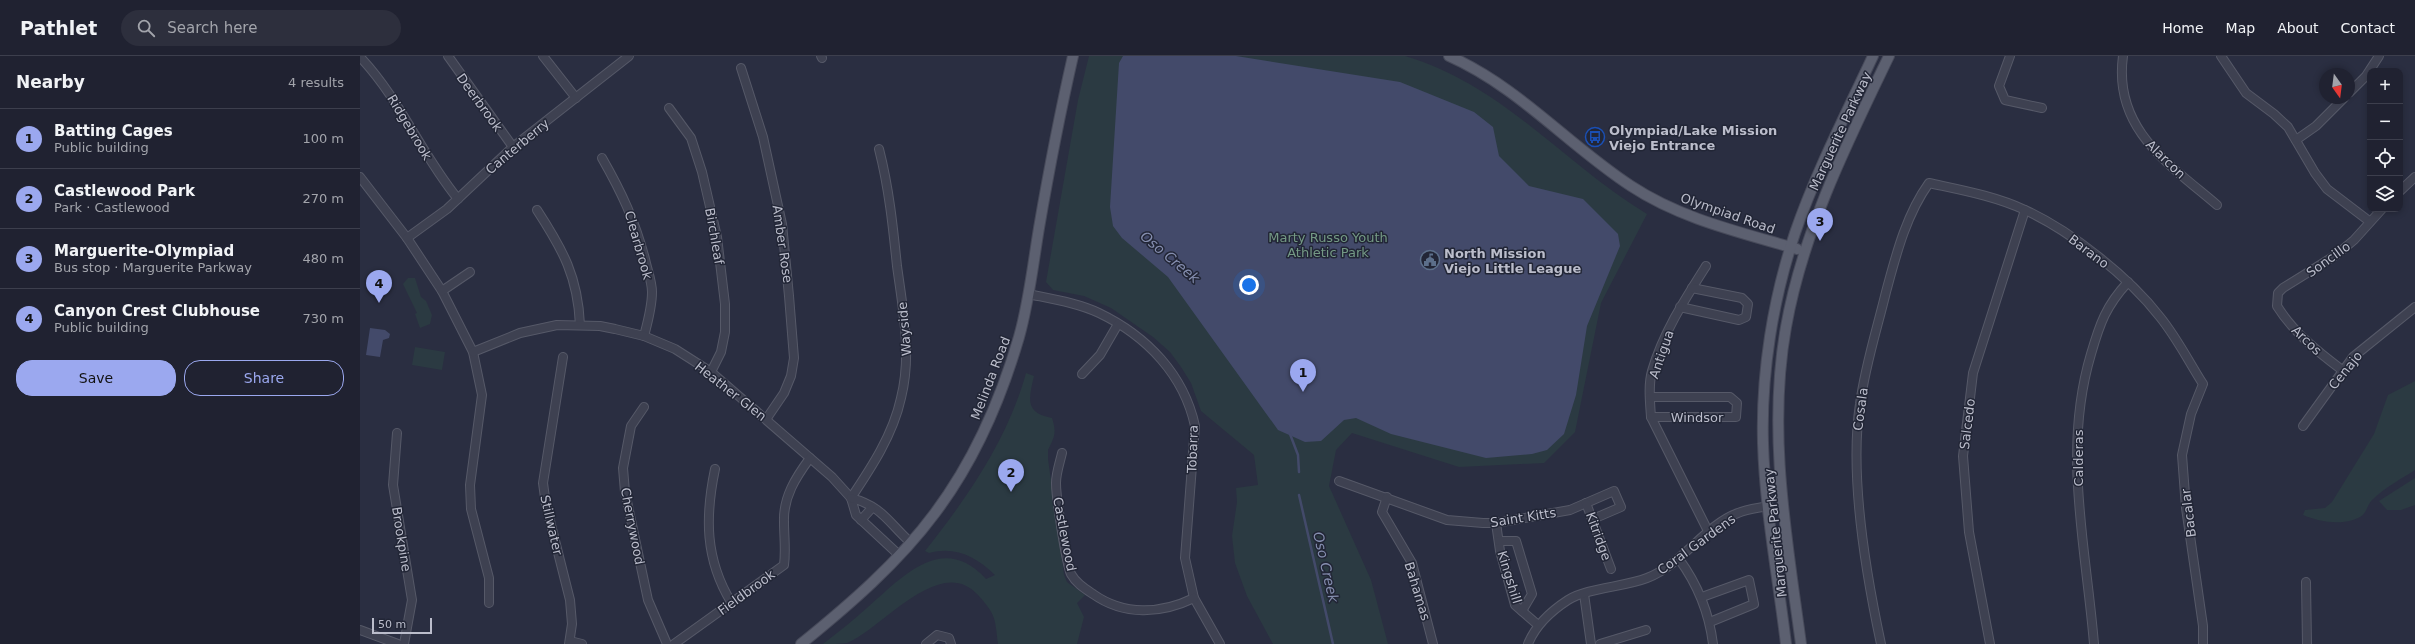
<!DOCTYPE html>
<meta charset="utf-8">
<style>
:root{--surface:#202231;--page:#2d2f3d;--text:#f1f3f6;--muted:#a2a4ab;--line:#3d3f4d;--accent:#9ba8ef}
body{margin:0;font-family:"DejaVu Sans",sans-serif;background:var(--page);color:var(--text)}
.controls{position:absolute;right:12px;top:12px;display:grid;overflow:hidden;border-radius:8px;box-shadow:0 2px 6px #0003}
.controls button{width:36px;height:36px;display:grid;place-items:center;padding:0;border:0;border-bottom:1px solid var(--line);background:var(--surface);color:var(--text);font:20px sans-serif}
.compass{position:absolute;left:1959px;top:12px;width:36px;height:36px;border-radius:50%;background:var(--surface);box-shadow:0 2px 6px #0003;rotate:166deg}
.scale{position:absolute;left:12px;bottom:10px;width:60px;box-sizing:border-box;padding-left:4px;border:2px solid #bbbdcb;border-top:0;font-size:11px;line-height:14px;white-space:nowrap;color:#bbbdcb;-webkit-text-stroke:3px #222636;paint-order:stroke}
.you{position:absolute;left:889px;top:229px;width:14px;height:14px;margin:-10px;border:3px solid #fff;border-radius:50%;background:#1a73e8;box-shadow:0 0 0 6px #1a73e833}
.badge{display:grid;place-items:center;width:26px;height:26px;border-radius:50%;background:var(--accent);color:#111;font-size:13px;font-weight:700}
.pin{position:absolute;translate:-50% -33px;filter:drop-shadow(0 1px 2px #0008)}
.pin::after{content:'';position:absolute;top:21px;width:14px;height:12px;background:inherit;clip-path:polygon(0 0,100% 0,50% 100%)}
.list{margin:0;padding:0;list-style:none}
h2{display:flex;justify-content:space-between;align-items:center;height:52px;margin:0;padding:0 16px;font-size:17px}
h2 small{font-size:13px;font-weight:400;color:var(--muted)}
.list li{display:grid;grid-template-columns:26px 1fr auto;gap:12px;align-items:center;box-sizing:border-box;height:60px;padding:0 16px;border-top:1px solid var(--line)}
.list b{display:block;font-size:15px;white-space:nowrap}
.list p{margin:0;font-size:13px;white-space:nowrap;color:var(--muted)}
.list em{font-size:13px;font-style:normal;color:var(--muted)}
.actions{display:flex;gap:8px;padding:12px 16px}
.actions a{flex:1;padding:9px 0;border:1px solid var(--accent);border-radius:16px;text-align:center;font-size:14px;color:var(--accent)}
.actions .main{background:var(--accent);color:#111}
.icon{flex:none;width:22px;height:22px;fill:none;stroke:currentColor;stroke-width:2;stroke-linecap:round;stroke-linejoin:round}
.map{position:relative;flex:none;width:2055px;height:588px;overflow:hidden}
header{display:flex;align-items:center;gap:24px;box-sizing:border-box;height:56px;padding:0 20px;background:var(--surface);border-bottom:1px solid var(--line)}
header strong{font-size:19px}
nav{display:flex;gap:22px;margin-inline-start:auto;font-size:14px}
.search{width:280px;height:36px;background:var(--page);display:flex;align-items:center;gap:10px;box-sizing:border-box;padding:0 14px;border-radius:22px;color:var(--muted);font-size:15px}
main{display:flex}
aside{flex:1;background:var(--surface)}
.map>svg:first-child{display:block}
.green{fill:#2b3a42}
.water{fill:#434a6a}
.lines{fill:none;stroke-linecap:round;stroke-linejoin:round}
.stream{stroke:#434a6a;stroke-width:2.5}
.minor-casing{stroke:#565968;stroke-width:10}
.major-casing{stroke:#474a5a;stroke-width:12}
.minor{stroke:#3e4151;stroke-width:8}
.major{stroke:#5c6070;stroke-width:10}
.labels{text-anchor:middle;stroke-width:3;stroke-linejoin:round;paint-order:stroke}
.street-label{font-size:13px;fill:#bbbdcb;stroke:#222636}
.poi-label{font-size:13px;font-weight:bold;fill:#bbbdcb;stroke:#222636;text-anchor:start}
.park-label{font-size:13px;fill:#749985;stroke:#222636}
.water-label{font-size:14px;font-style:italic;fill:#858eaf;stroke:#222636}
</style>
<header>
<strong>Pathlet</strong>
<div class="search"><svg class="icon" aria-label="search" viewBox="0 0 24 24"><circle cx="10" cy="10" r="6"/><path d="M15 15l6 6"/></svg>Search here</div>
<nav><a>Home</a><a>Map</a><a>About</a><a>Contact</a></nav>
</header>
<main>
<aside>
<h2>Nearby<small>4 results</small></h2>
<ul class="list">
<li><span class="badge">1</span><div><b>Batting Cages</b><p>Public building</p></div><em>100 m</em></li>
<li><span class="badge">2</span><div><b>Castlewood Park</b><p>Park · Castlewood</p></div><em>270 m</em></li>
<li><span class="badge">3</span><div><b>Marguerite-Olympiad</b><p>Bus stop · Marguerite Parkway</p></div><em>480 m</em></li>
<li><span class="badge">4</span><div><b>Canyon Crest Clubhouse</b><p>Public building</p></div><em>730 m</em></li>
</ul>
<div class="actions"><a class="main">Save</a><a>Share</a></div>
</aside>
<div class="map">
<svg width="2055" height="588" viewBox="0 0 2055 588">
<rect width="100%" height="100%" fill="#2a2e41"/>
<g class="green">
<path d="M729 0H1045C1145 30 1201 106 1287 158L1241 247 1215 376 1184 407 1099 411 992 377 976 394 969 430 1011 524 1028 588H913L887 540 875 507 872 480 877 446 876 432 898 429 894 399 841 355 831 327 821 311 810 296 793 281 751 252 724 240 693 234 686 226 718 44Z"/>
<path d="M48 222H55L61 241 66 245 72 259 70 268 60 272 55 258 57 257 43 228Z"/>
<path d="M55 291 85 296 82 314 52 309Z"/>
<path d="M666 317 674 320C669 342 664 357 692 362 697 377 694 382 688 394V403L704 519 707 526 725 539 717 547 724 561 717 588H638C635 562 636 559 618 539 580 497 522 573 487 587 481 588 470 588 463 588 478 576 494 564 508 551 542 521 583 475 626 523L635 519C616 501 596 490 569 497L565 495C607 442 648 383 666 317Z"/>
<path d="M2055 325V414C2041 423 2024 432 2012 444 2007 449 2007 457 2000 461 1984 470 1959 466 1943 459L1945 454 1965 452 1972 446 2014 378 2028 339Z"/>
<path d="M2055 422V449L2041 454H2027L2019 445Z"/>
</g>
<g class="water">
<path d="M763 0H876L1040 26 1114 56 1133 71 1139 100 1169 130 1223 143 1258 178 1260 190 1227 270 1216 339 1204 378 1187 394 1172 398 1126 402 1031 378 996 362 984 364 961 385 945 386 918 374 808 221 762 182 753 170 750 151 759 7Z"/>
<path d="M10 272 25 274 30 278 29 282 23 284 20 301 6 299Z"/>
</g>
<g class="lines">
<g class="stream">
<path d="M930 378 938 399 939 416"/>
<path d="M939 439 973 588"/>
</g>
<g class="minor-casing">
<g id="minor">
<path d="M88 0 153 91"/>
<path d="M183 0 216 42"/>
<path d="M461 0 462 2"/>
<path d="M1650 0 1639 30 1645 44 1682 52"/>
<path d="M1763 0C1753 73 1809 108 1857 149"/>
<path d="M1861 0 1886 37 1914 58 1928 71 1955 117 1967 133 2009 165"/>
<path d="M0 1C40 43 61 98 98 143"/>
<path d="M381 12 403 81 422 168 429 240 434 302 431 320 424 337 407 362"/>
<path d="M1989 37 2006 20 2019 0"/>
<path d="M309 52 331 82 342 116 357 181 365 248V276L361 296 351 316"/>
<path d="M1936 84 1956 70 1984 42"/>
<path d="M242 102C262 137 275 165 285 203 287 213 292 225 292 236 292 251 288 265 284 280"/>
<path d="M0 121 47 182 82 235 113 296 122 339 110 429 111 453 129 522V547"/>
<path d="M2040 135 2055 121"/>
<path d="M177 154C203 194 218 221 220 269"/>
<path d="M47 182 87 153 153 91 269 0"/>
<path d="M1346 210C1325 243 1303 277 1292 315 1288 329 1290 346 1291 361L1349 477"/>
<path d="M82 235 110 216"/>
<path d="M668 238C692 243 718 247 739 257 787 280 824 319 835 370L825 502 834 542 860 588"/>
<path d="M1320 251 1379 264 1386 261 1388 248 1382 242 1332 232"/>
<path d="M113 296 160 277 197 269 240 270 255 273 284 280 315 293 351 316 472 421 491 442 496 459 539 499"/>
<path d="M203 301 183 427 186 449 210 544 212 568 209 588"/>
<path d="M1982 314C1957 295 1934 277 1917 250L1918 237 1923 232 1976 199 1994 184 2022 153"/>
<path d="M722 318 740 299 758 268"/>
<path d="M1290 341H1370L1377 347 1376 361H1291"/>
<path d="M284 351 271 370 263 412 265 436 288 544 307 588"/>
<path d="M1943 370 1993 301 2055 251"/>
<path d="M37 377 33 429 52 544 44 588"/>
<path d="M702 397C700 406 696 417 696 427 696 441 706 507 711 518 716 527 724 532 733 538 764 560 801 558 834 542"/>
<path d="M355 413C345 461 345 503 371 546"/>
<path d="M979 425 1087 464 1123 467H1136L1210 454 1254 435 1261 451 1233 463"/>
<path d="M1027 441 1022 456 1052 507 1073 588"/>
<path d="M491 442C511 412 533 379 541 342 552 298 543 254 537 210 533 171 529 132 519 93"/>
<path d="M491 442C522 450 528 466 550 486"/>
<path d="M1226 447 1251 513"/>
<path d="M501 464 511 453"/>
<path d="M1136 467 1140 495 1155 549 1178 569"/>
<path d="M1139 485H1156L1172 538 1162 555"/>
<path d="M1319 503C1338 529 1349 556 1353 588"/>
<path d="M1946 526 1947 588"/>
<path d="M1224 538 1231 588"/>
<path d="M1342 541 1389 524 1394 548 1350 566"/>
<path d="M0 574 38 588"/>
<path d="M210 585 222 588"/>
<path d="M314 588 424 509C426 494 424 481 424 466 423 441 436 421 450 402"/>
<path d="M566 588 577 579 589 582 591 588"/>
<path d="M1168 588C1176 568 1191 555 1208 544 1227 532 1264 531 1287 522 1323 508 1345 469 1378 457 1387 453 1399 452 1408 450"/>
<path d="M1240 588 1286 574"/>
<path d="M1521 588C1506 518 1489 419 1500 348 1505 310 1517 273 1526 236 1536 199 1546 159 1569 127 1601 134 1635 140 1665 154 1711 175 1769 221 1800 261 1817 282 1829 306 1843 328L1831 358 1822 399 1826 452 1843 570V588"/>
<path d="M1630 588 1609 476 1603 400 1613 317 1665 154"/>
<path d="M1734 588C1726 490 1702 395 1731 298 1740 267 1746 250 1768 226"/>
</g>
</g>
<g class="major-casing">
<g id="major">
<path d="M1089 0C1159 31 1208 89 1271 130 1321 163 1380 176 1437 193"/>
<path d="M441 588C489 549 538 507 575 457 614 405 641 343 659 281 669 246 673 208 679 172 689 114 700 57 713 0"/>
<path d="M1426 588C1418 521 1405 454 1403 387 1401 317 1413 243 1435 177 1456 116 1486 58 1513 0"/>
<path d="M1441 588C1427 483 1407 377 1426 271 1443 175 1487 87 1529 0"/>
</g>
</g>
<use href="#minor" class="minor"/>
<use href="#major" class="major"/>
</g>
<defs>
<g id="bus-ring" transform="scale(1)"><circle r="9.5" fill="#222636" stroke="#1a4fb4" stroke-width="1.5"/><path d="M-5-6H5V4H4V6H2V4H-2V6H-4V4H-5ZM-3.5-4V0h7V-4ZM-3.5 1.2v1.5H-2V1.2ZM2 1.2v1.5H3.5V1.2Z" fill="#1a4fb4"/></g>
<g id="civic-ring" transform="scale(1)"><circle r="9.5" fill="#222636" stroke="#5c6f8a" stroke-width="1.5"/><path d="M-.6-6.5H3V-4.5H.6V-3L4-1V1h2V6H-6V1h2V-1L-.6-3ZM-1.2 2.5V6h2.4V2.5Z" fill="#5c6f8a"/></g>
</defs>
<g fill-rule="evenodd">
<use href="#bus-ring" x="1235" y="81"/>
<use href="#civic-ring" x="1070" y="204"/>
</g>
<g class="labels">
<g class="street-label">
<text transform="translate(120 46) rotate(54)" y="5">Deerbrook</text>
<text transform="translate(50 71) rotate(59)" y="5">Ridgebrook</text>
<text transform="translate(1480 75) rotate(-65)" y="5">Marguerite Parkway</text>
<text transform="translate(157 90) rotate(-40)" y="5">Canterberry</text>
<text transform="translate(1806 103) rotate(44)" y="5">Alarcon</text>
<text transform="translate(1368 157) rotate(19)" y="5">Olympiad Road</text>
<text transform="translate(355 180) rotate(80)" y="5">Birchleaf</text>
<text transform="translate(423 188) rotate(82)" y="5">Amber Rose</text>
<text transform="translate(279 189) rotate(74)" y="5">Clearbrook</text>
<text transform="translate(1729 195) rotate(37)" y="5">Barano</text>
<text transform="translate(1968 203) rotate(-36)" y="5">Soncillo</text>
<text transform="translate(544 273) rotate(-95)" y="5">Wayside</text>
<text transform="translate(1947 284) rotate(44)" y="5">Arcos</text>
<text transform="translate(1301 298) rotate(-71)" y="5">Antigua</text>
<text transform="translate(1985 314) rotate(-51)" y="5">Cenajo</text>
<text transform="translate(630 322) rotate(-69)" y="5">Melinda Road</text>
<text transform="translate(371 335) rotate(38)" y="5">Heather Glen</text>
<text transform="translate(1500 353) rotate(-82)" y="5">Cosala</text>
<text x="1337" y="366">Windsor</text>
<text transform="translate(1607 368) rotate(-83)" y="5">Salcedo</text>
<text transform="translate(832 393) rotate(-88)" y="5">Tobarra</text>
<text transform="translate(1718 402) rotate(-90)" y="5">Calderas</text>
<text transform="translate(1828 457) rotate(-97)" y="5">Bacalar</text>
<text transform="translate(1163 461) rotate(-9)" y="5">Saint Kitts</text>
<text transform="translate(192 469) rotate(77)" y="5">Stillwater</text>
<text transform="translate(273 470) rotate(79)" y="5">Cherrywood</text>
<text transform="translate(1415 477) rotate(-96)" y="5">Marguerite Parkway</text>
<text transform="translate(705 478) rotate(79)" y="5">Castlewood</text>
<text transform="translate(1239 480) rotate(70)" y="5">Kitridge</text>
<text transform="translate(42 483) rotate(81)" y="5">Brookpine</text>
<text transform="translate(1336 488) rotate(-36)" y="5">Coral Gardens</text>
<text transform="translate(1150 521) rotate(73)" y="5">Kingshill</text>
<text transform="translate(1058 535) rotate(73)" y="5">Bahamas</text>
<text transform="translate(386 536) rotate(-36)" y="5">Fieldbrook</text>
</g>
<g class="poi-label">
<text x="1249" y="79">Olympiad/Lake Mission<tspan x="1249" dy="15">Viejo Entrance</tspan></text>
<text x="1084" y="202">North Mission<tspan x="1084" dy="15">Viejo Little League</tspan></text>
</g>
<g class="park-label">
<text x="968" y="186">Marty Russo Youth<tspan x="968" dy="15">Athletic Park</tspan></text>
</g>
<g class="water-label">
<text transform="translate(810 201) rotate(40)" y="5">Oso Creek</text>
<text transform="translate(966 511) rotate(77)" y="5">Oso Creek</text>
</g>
</g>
</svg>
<div class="controls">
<button>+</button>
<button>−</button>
<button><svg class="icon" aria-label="locate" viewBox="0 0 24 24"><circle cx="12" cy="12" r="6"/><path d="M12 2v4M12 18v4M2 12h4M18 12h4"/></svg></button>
<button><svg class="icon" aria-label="layers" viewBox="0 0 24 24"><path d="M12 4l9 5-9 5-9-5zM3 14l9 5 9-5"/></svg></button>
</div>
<svg class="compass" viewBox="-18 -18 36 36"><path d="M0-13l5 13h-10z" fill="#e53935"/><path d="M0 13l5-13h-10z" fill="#a2a4ab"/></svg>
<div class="scale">50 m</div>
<div class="you"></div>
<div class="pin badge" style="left:943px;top:336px">1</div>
<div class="pin badge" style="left:651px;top:436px">2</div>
<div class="pin badge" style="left:1460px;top:185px">3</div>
<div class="pin badge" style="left:19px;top:247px">4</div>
</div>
</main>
